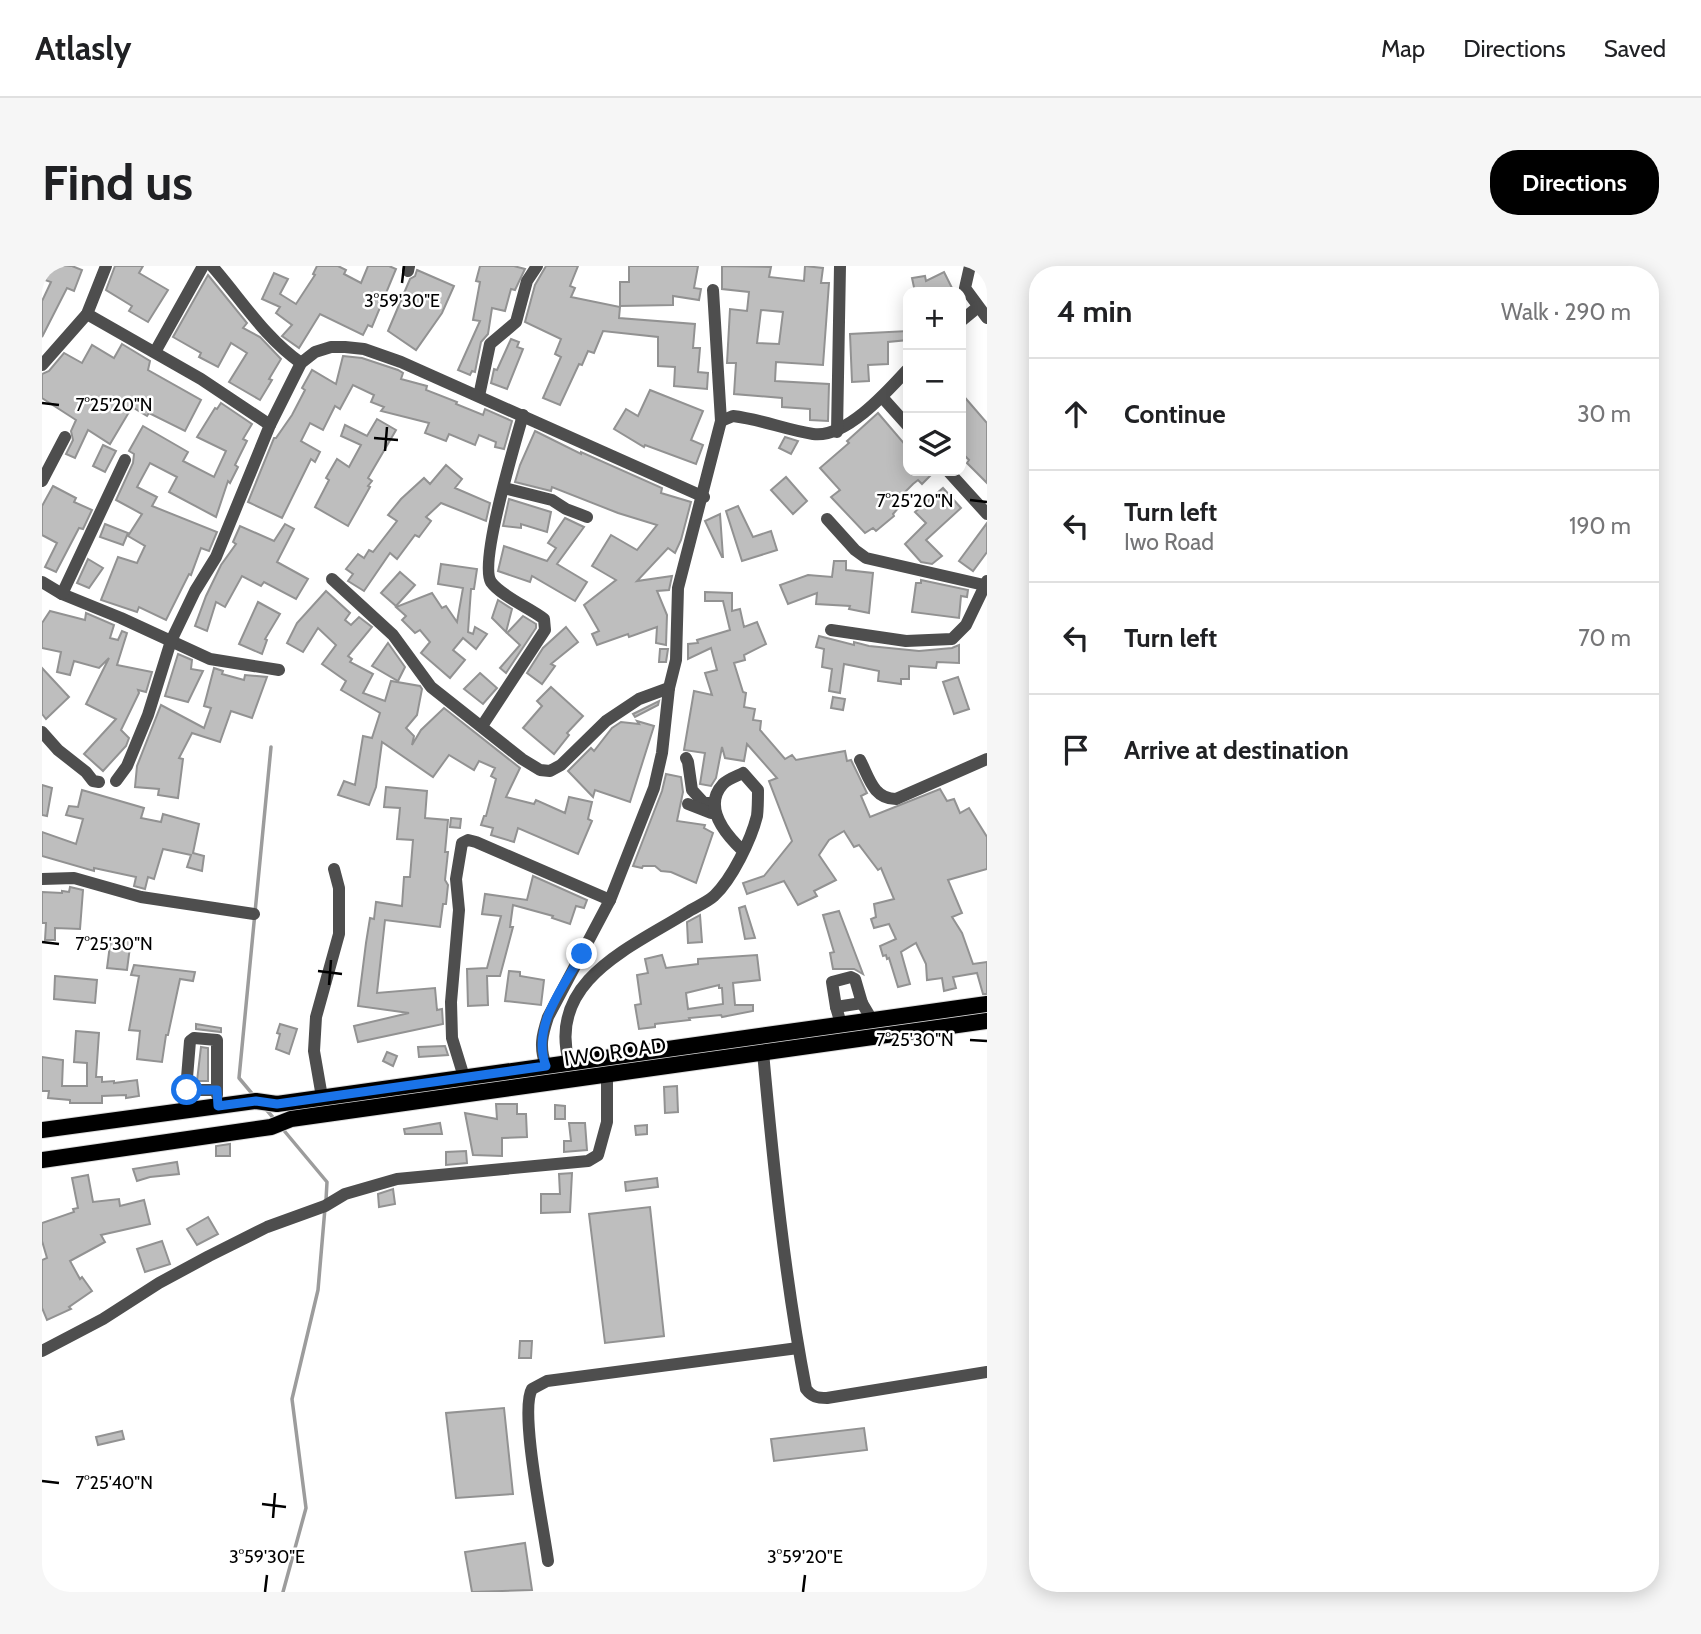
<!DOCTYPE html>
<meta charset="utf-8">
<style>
:root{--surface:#fff;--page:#f6f6f6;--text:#202124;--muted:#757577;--line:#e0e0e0;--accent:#000}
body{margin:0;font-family:Cabin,sans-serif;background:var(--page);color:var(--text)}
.controls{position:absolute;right:21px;top:21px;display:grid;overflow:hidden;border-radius:14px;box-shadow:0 4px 18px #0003}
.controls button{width:63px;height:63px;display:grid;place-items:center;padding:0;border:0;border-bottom:2px solid var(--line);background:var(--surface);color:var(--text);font:35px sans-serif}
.stop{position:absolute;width:21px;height:21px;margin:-16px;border:5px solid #1a73e8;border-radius:50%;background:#fff}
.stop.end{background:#1a73e8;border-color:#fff;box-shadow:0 2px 7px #0008}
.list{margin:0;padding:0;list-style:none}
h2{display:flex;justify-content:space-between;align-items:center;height:91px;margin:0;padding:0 28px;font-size:30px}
h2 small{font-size:23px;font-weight:400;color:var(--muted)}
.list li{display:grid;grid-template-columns:46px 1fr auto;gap:21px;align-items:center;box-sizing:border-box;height:112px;padding:0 28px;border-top:2px solid var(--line)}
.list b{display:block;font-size:26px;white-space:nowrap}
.list p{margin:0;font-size:23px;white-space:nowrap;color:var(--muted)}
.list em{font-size:23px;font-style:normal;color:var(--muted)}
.icon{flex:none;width:38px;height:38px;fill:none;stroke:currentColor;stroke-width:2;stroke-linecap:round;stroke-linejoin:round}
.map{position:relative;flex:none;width:945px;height:1326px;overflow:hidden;border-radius:28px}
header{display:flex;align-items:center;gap:42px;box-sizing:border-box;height:98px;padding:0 35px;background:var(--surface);border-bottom:2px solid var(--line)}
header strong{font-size:33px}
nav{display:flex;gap:38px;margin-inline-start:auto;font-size:24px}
.intro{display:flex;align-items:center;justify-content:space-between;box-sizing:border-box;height:168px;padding:0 42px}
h1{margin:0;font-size:49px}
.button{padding:18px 32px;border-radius:28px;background:var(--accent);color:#fff;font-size:24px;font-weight:700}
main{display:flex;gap:42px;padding:0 42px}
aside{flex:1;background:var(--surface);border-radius:28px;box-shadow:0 4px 18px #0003}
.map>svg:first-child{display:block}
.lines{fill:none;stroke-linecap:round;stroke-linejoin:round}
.stream{stroke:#9c9c9c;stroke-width:3.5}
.building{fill:#bebebe;stroke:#929292;stroke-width:2;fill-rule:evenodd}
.major-casing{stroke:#dbdbdb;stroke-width:18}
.minor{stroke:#4e4e4e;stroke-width:12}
.major{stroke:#000;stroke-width:16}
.route{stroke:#1a73e8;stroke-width:9}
.ticks{fill:none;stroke:#000;stroke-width:2.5}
.labels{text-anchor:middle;stroke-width:5;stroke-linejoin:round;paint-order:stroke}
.street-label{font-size:21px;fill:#000;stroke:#fff}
.ticks-label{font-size:18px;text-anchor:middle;fill:#000;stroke:#fff;stroke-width:5;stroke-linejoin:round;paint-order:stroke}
</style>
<header>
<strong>Atlasly</strong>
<nav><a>Map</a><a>Directions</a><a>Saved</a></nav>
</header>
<div class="intro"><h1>Find us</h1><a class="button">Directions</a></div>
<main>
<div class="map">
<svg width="945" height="1326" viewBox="0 0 945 1326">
<rect width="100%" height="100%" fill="#fff"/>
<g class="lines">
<g class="stream">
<path d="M213 831 197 812 229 481"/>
<path d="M223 842 234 855"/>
<path d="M239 861 285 916 284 934"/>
<path d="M241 1326 264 1242 250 1133 276 1024 283 942"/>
</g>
</g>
<g class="building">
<path d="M0 0H30L40 4 32 25 25 22 0 71V35L9 16 0 13Z"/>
<path d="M73 0H101L97 7 126 24 106 56 87 45 90 40 64 24Z"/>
<path d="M275 0H296L304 4 302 8 319 17 326 0H347L354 3 330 61 326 59 321 69 278 48 257 82 240 70 250 59 234 47 238 41 220 33 232 7 246 13 238 28 254 38 273 9 271 8Z"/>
<path d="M438 0H472L483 3 473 24 469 23 463 45 450 42 446 68 439 76 433 106 430 105 428 109 416 104 438 55 431 54 438 16 434 15Z"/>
<path d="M504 0H536L528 20 533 22 529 31 578 41 577 52 653 58 651 82H658L656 106 666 107 665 123 632 120 633 101 616 100V71L561 65 552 87 546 85 540 99 537 98 518 139 501 132 519 91 513 88 519 73 483 56 493 19Z"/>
<path d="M587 0H656L652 22 659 23 657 34 631 30V39L578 40V16H587Z"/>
<path d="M680 0 729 1 727 11 762 15 763 0 781 2 779 17H787L781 99 734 96 733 115 787 118 786 155 768 154V143L740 141V132L692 128 694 97H685L688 43 705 45 707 26 680 23ZM719 44 741 46 737 78 715 77Z"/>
<path d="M375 4 412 20 400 47 374 84 346 65 368 13 373 10Z"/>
<path d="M902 6 912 26H873L870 12 883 10 884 15Z"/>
<path d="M166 9 205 57 201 62 218 71 239 93 227 113 230 114 218 134 187 116 205 87 189 77 176 101 157 91 159 87 131 71Z"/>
<path d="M866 65V74L846 76V98L826 99 827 115 810 116 808 68Z"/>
<path d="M469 73 477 76 475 81 481 83 465 123 449 117 452 103 455 104Z"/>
<path d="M80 78 108 95 106 104 159 134 143 165 107 147 105 150 90 141 68 178 46 164 33 192 24 188 31 174 29 165 34 154 0 132V108L7 105 22 87 40 97 50 79 72 92Z"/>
<path d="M301 90 320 92 356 104 361 107 359 113 385 120 384 124 415 136 414 138 441 149 443 143 470 155 462 183 453 181 454 176 437 169 433 179 407 168 404 175 383 167 387 157 339 145 342 141 329 136 332 129 311 119 298 143 293 140 281 164 268 157 259 175 278 186 273 196 269 193 240 252 206 236 232 172H234L250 149 263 124 260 122 270 104 294 118Z"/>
<path d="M608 124 661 145 649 174 661 179 654 198 603 179 602 181 572 163 584 143 596 150Z"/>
<path d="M919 127 945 157V217L925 197 927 194 919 186Z"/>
<path d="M179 137 210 158 201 173 205 175 193 199 196 201 188 217 186 215 174 251 127 226 135 211 108 197 95 221 115 231 110 240 175 266 167 285 159 282 149 309 147 308 124 354 97 341 95 346 59 334 76 291 95 297 103 280 86 270 100 248 74 234 91 197 92 188 87 185 101 160 146 186 141 195 172 211 184 185 155 171 173 142 175 143Z"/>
<path d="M836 147 866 182V205H893L880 218 876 214 871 218 854 235 858 240 851 248 852 250 834 265 831 262 823 267 789 231 798 224 778 202 807 177 805 175Z"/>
<path d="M335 153 354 164 326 212 330 215 326 220 328 221 306 260 273 241 287 214 284 212 295 193 307 201 319 179 299 170 303 159 325 170Z"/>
<path d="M493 165 539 188V186L620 222 619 227 649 236 639 274 633 287 626 282 595 315 630 310 627 324 615 325 625 349 624 379 614 377 615 361 587 371 586 368 555 379 550 368 557 365 542 339 574 314 550 300 569 269 595 284 615 259 576 247 510 221 509 225 473 216 478 199Z"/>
<path d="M743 171 756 175 749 188 737 182Z"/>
<path d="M61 179 74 185 63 206 51 200Z"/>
<path d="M404 199 420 213 413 222 448 237 444 255 399 237 384 251 389 255 377 271 373 269 355 293 348 287 322 325 306 315 311 308 304 303 316 288 322 292 327 284 331 286 355 255 346 249 359 233 382 212 388 218Z"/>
<path d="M744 211 765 235 751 248 729 224Z"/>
<path d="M11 220 34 232 32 236 50 244 41 263 37 262 14 306 3 301 15 277 0 269V240Z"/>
<path d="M901 222 919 242 884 274 900 290 890 298 879 296 863 278 884 257 873 246Z"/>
<path d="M467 233 509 246 505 266 479 258V262L461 260Z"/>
<path d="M696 240 711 271 729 265 735 284 700 295 684 245Z"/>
<path d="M678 248 681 291H680L663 255Z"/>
<path d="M523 252 542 261 515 298 545 316 533 335 490 310 488 316 456 305 462 280 505 295 514 282 506 277Z"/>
<path d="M945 257V286L931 305 917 295Z"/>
<path d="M63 258 86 267 81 279 58 271Z"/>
<path d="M243 258 252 263 235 296 266 313 254 333 222 316 219 320 200 310 183 341 174 336 165 365 153 360 164 330 179 299 194 278 191 276 198 260 232 275Z"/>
<path d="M46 293 61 302 47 322 35 317Z"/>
<path d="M792 295H804V304L831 307 827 347 807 343 808 340 774 338 775 327 746 338 738 319 766 309 790 311Z"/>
<path d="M399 298 435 303 432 323H429L426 366 431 368 433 361 445 368 434 383 421 372 411 384 423 394 408 412 379 387 388 376 378 364 373 367 360 354 364 350 354 341 390 327 400 342 404 340 415 356 421 322 396 318Z"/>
<path d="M358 306 373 319 354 340 339 327Z"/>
<path d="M879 314 926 324 925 331 919 330 917 352 870 346 874 317H879Z"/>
<path d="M284 325 308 347 303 354 309 359 317 351 330 361 306 390 310 393 308 396 331 408 321 427 343 435 349 415 378 420 380 423 375 449 364 462 372 470 370 479 379 464 402 442 478 502 464 531 492 538 494 534 523 547 527 531 550 536 546 553 550 555 536 588 476 562 472 576 449 569 451 562 439 559 442 550H444L454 513 449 510 453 502 437 495 432 504 407 489 391 511 340 476 334 521 327 539 296 529 302 515 313 519 321 470 330 472 338 447 299 424 304 415 280 398 294 379 276 362 261 386 245 377 255 357Z"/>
<path d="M663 326 690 327V345L698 343 702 361 715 356 724 378 702 389 703 394 692 397 701 426 704 427 702 441 713 443 711 454 719 455 718 464 743 493 750 489 754 494 803 485 805 495 809 494 825 527 819 530 828 551 898 523 905 535 912 533 918 547 927 542 945 571V603L906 614 920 647 910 651 920 667 931 698 945 696V728H941L935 707 911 711 914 722 902 725 900 712 885 714 884 698 874 677 859 686 868 718 856 721 847 692 845 693 844 689 841 690 838 680 854 673 847 658 832 662 829 653 834 651 832 638 852 633 839 602 836 604 817 579 812 581 802 565 787 574 777 589 794 614 772 625 775 630 756 639 742 615 705 628 701 617 722 610 750 575 727 515 735 512 705 478 702 495 683 492 680 481 674 512 669 520 658 518 663 487 642 484 652 425 670 429 663 407 675 404 669 382 646 393V378L656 377 655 374 688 364 681 335H663Z"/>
<path d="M456 334 470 343 464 366 450 352Z"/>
<path d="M216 336 238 348 223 373 225 374 220 388 197 378Z"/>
<path d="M8 345 43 354 44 347 72 359 68 372 76 374 80 365 85 367 75 399 110 406 104 426 96 424 97 427 79 464 87 472 84 480 61 505 42 488 74 453 44 438 67 392 57 402 32 395 28 409 15 406 19 386 0 382V357Z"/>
<path d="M481 350 494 358V362L464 407 458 402 478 379 465 367Z"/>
<path d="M524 361 536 376 509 398 513 400 500 418 485 407 501 382Z"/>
<path d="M777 370 812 379V376L827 380 877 385 910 382 917 379V397L895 396 894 402 867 400V413H859V418L836 415 837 405 802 398 798 427 787 425 790 403 780 401 782 383 774 381Z"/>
<path d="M346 377 363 401 356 415 330 400Z"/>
<path d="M618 383H626L624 396H617Z"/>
<path d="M136 388 150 394 149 403 161 405 146 436 123 430Z"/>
<path d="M0 402 27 431 4 453 0 448Z"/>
<path d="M172 402 181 405 180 408 202 414 203 409 225 411 210 452 189 445 178 476 150 467 137 492 141 493 136 532 116 529 117 523 93 521 95 500 119 439 162 462 169 442 162 440Z"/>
<path d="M438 407 455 422 441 438 422 423Z"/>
<path d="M916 411 927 443 912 448 901 416Z"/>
<path d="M509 421 541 450 525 467 527 469 512 488 481 462 500 440 495 435Z"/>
<path d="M791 431 803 433 801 444 789 442Z"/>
<path d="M617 435 616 439 593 451 591 448Z"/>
<path d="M595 455 612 460 588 536 553 524 551 531 526 505 549 482 552 485 570 462 579 456 597 458Z"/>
<path d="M624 508 639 511 641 526 635 555 663 559 662 562 671 567 654 617 629 606 619 605 613 600H601L600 602 591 600 620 525Z"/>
<path d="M0 519 10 522 5 550 0 549Z"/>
<path d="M344 521 385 525 383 552 406 554 403 586H406L403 614 406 619 404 638H401L398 661 343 654 335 727 393 722 395 744 400 743 401 758 316 776 312 760 367 747 316 740 324 677 328 652 332 653 334 636 360 640 362 611H368L371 574 355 573 358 542 342 541Z"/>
<path d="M40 524 102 542 99 552 119 556 121 548 157 558 151 587 162 590 160 605 145 601 149 589 121 583 112 613 106 611 103 623 92 620 94 611 52 602V605L0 590V566L34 578 41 553 24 549 27 540 36 541Z"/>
<path d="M409 552 419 553 418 562 408 561Z"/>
<path d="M491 610 545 634 542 642 534 640 528 658 510 652 511 650 471 639 468 661H471L458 710H445L446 739 426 740 425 703 445 702 459 650 440 648 443 628 485 634Z"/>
<path d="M28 621 41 624 38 663 13 662V674H3L4 657H0V626L20 627V625L27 626Z"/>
<path d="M703 640 713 672 703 673 697 642Z"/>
<path d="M797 645 821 708 812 703H791L788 687 792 686 781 649Z"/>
<path d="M658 649 660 676 646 677 645 656Z"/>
<path d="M69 671 89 673 85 704 65 702Z"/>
<path d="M620 689 624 702 656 698V693L715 689 718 714 691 717 693 739H711V745L680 751 679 749 647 752 648 754 613 758V761L597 763 593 739 599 738 595 709 606 707 603 693ZM677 719V722H680L681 738 646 743 644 727Z"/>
<path d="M92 699 153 706 151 715 138 713 126 769H124L120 796 95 793 98 765 87 764 97 710 89 709Z"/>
<path d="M467 705 478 706V710L502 714 499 739 463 735Z"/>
<path d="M13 710 55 714 53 737 12 733Z"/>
<path d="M154 758 179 762V766L154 763Z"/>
<path d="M238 758 255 763 247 788 234 783 238 768 235 767Z"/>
<path d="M34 765 57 767 54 811H60V816L72 815V817L95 814 97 830 84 832V829L60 830V837H28V834L6 832 7 825H0V791L21 794 20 820H45V797L32 796Z"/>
<path d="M403 780 406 789 377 791 376 781Z"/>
<path d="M159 781 166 782V815H155Z"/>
<path d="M345 786 355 790 351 800 341 795Z"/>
<path d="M635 820 636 846 623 847 622 821Z"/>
<path d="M454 838H475V848H484L485 871 460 872V890L431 889 423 847 455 853Z"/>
<path d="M513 839 523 840V853H513Z"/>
<path d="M398 857 400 868H363L362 863Z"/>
<path d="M527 857H543L545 884 522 886V875H529Z"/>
<path d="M605 859V868L594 869 593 860Z"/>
<path d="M188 878V890H174V880Z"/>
<path d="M424 885 425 897 404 899V886Z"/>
<path d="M135 896 137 908 108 911 95 915 91 903Z"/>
<path d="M530 907 528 946 499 947V928H518L517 908Z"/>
<path d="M46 909 51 936 77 933 78 940 102 934 108 958 59 969 63 976 28 995 38 1013 40 1011 50 1025 27 1041 29 1043 5 1054 0 1042V994L5 992 0 975V957L32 946 31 943 36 942 30 912Z"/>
<path d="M615 912 616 921 584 925 583 916Z"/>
<path d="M351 923 353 938 337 941 336 928Z"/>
<path d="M608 941 622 1070 563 1077 547 948Z"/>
<path d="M166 951 176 968 155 979 145 963Z"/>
<path d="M120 975 128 998 103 1006 95 983Z"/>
<path d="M478 1075H490L489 1092H477Z"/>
<path d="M462 1142 471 1228 414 1232 404 1147Z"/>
<path d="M822 1162 825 1184 732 1195 729 1173Z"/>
<path d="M80 1165 82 1173 56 1179 54 1171Z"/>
<path d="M483 1277 490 1324 430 1326 423 1286Z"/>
</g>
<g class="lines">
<g class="major-casing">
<g id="major">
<path d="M0 864 214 835 235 838 945 738"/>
<path d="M0 894 229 861 249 853 945 755"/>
</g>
</g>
<g class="minor">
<path d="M170 0C199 33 222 71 259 97"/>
<path d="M928 0 923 22 945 52"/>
<path d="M366 5 367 0"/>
<path d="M45 48 159 113 228 159"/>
<path d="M919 55 936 41"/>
<path d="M113 86 161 0"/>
<path d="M0 99 45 48 64 0"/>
<path d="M437 130 448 78 474 56 485 15 495 0"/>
<path d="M840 131 866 160"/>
<path d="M679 155 691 150C718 153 744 164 771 168 803 173 845 126 866 103"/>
<path d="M795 166 798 0"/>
<path d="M906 205 945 248"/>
<path d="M0 215 23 171"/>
<path d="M462 222 510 234 524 243 545 251"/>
<path d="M785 253 813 284 824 292 942 319"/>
<path d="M290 313 351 369 389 421 480 493 498 504 508 505 519 499 564 455 597 433 627 422"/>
<path d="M0 316 20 328 79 352 168 393 237 404"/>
<path d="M20 328 83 194"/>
<path d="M789 364 864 375 910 373 924 359 945 315"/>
<path d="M440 460 503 364 502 353C488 342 459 330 449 316 437 297 473 177 481 149"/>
<path d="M0 466 16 484 44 506 51 515 57 516"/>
<path d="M644 492 646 496 650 524 662 537H672"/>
<path d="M818 494C827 511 831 533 854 533L945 493"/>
<path d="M74 515 85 500 106 449 129 375 153 325 174 291 228 159 259 97 273 86 289 81H303L322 83 359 96 662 231"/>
<path d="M646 538 669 547"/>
<path d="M0 613 32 612 99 631 212 648"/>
<path d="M794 741 790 716 809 711 813 713 820 737"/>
<path d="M799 758 794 741 820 737 830 754"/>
<path d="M721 786C731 896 743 1014 764 1123 770 1131 775 1132 785 1132L945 1106"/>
<path d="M527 796C505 715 588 682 644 647 653 641 664 637 672 630 690 613 709 574 715 550 716 542 716 532 716 524L701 507C695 510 686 513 681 518 660 541 683 568 701 585"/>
<path d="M504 800C497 781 500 769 506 751L568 634 612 522 620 487 627 422 634 394 636 322 679 155 671 24"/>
<path d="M422 811 410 772 409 736 417 644 414 613 420 577 426 574 434 576 568 634"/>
<path d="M144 824 148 775 152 772 175 774V824"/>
<path d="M280 831 272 785 274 751 297 668V622L292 603"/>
<path d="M142 845 144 824H175V829"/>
<path d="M0 1085 61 1053 117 1017 167 990 225 961 283 940 303 928 355 913 546 895 556 889 565 856V809"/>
<path d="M506 1295C502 1264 477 1144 490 1123L505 1115 756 1082"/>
</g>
<use href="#major" class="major"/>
</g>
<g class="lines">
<path class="route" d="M145 824H175L176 840 214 835 235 838 504 800C489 761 521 721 540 688"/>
</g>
<path class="ticks" d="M360 17 362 0M0 137 17 139M332 172 356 174M343 185 345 161M928 234 945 236M0 676 17 678M276 705 300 708M287 719 289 694M928 774 945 775M0 1215 17 1217M220 1238 244 1241M231 1252 233 1227M223 1326 225 1309M761 1326 763 1309"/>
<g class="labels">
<g class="street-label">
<text transform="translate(573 786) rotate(-8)" y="7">IWO ROAD</text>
</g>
</g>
<g class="ticks-label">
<text x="360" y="41">3°59'30"E</text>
<text x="72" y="145">7°25'20"N</text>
<text x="873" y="241">7°25'20"N</text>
<text x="72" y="684">7°25'30"N</text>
<text x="873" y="780">7°25'30"N</text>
<text x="72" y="1223">7°25'40"N</text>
<text x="225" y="1297">3°59'30"E</text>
<text x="763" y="1297">3°59'20"E</text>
</g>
</svg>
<div class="controls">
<button>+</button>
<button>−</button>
<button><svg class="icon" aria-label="layers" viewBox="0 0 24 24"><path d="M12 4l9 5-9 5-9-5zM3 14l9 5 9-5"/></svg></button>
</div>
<div class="stop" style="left:145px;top:824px"></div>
<div class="stop end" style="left:540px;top:688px"></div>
</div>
<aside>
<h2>4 min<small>Walk · 290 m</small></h2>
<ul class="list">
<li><svg class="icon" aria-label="ahead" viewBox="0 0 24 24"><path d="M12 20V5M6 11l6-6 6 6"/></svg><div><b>Continue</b></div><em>30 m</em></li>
<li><svg class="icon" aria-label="left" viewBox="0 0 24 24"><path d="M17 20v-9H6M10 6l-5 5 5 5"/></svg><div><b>Turn left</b><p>Iwo Road</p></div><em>190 m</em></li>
<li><svg class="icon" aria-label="left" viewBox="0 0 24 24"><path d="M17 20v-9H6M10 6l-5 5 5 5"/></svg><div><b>Turn left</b></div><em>70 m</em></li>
<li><svg class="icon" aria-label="arrive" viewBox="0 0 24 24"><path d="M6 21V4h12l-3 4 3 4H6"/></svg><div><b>Arrive at destination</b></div></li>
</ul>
</aside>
</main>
